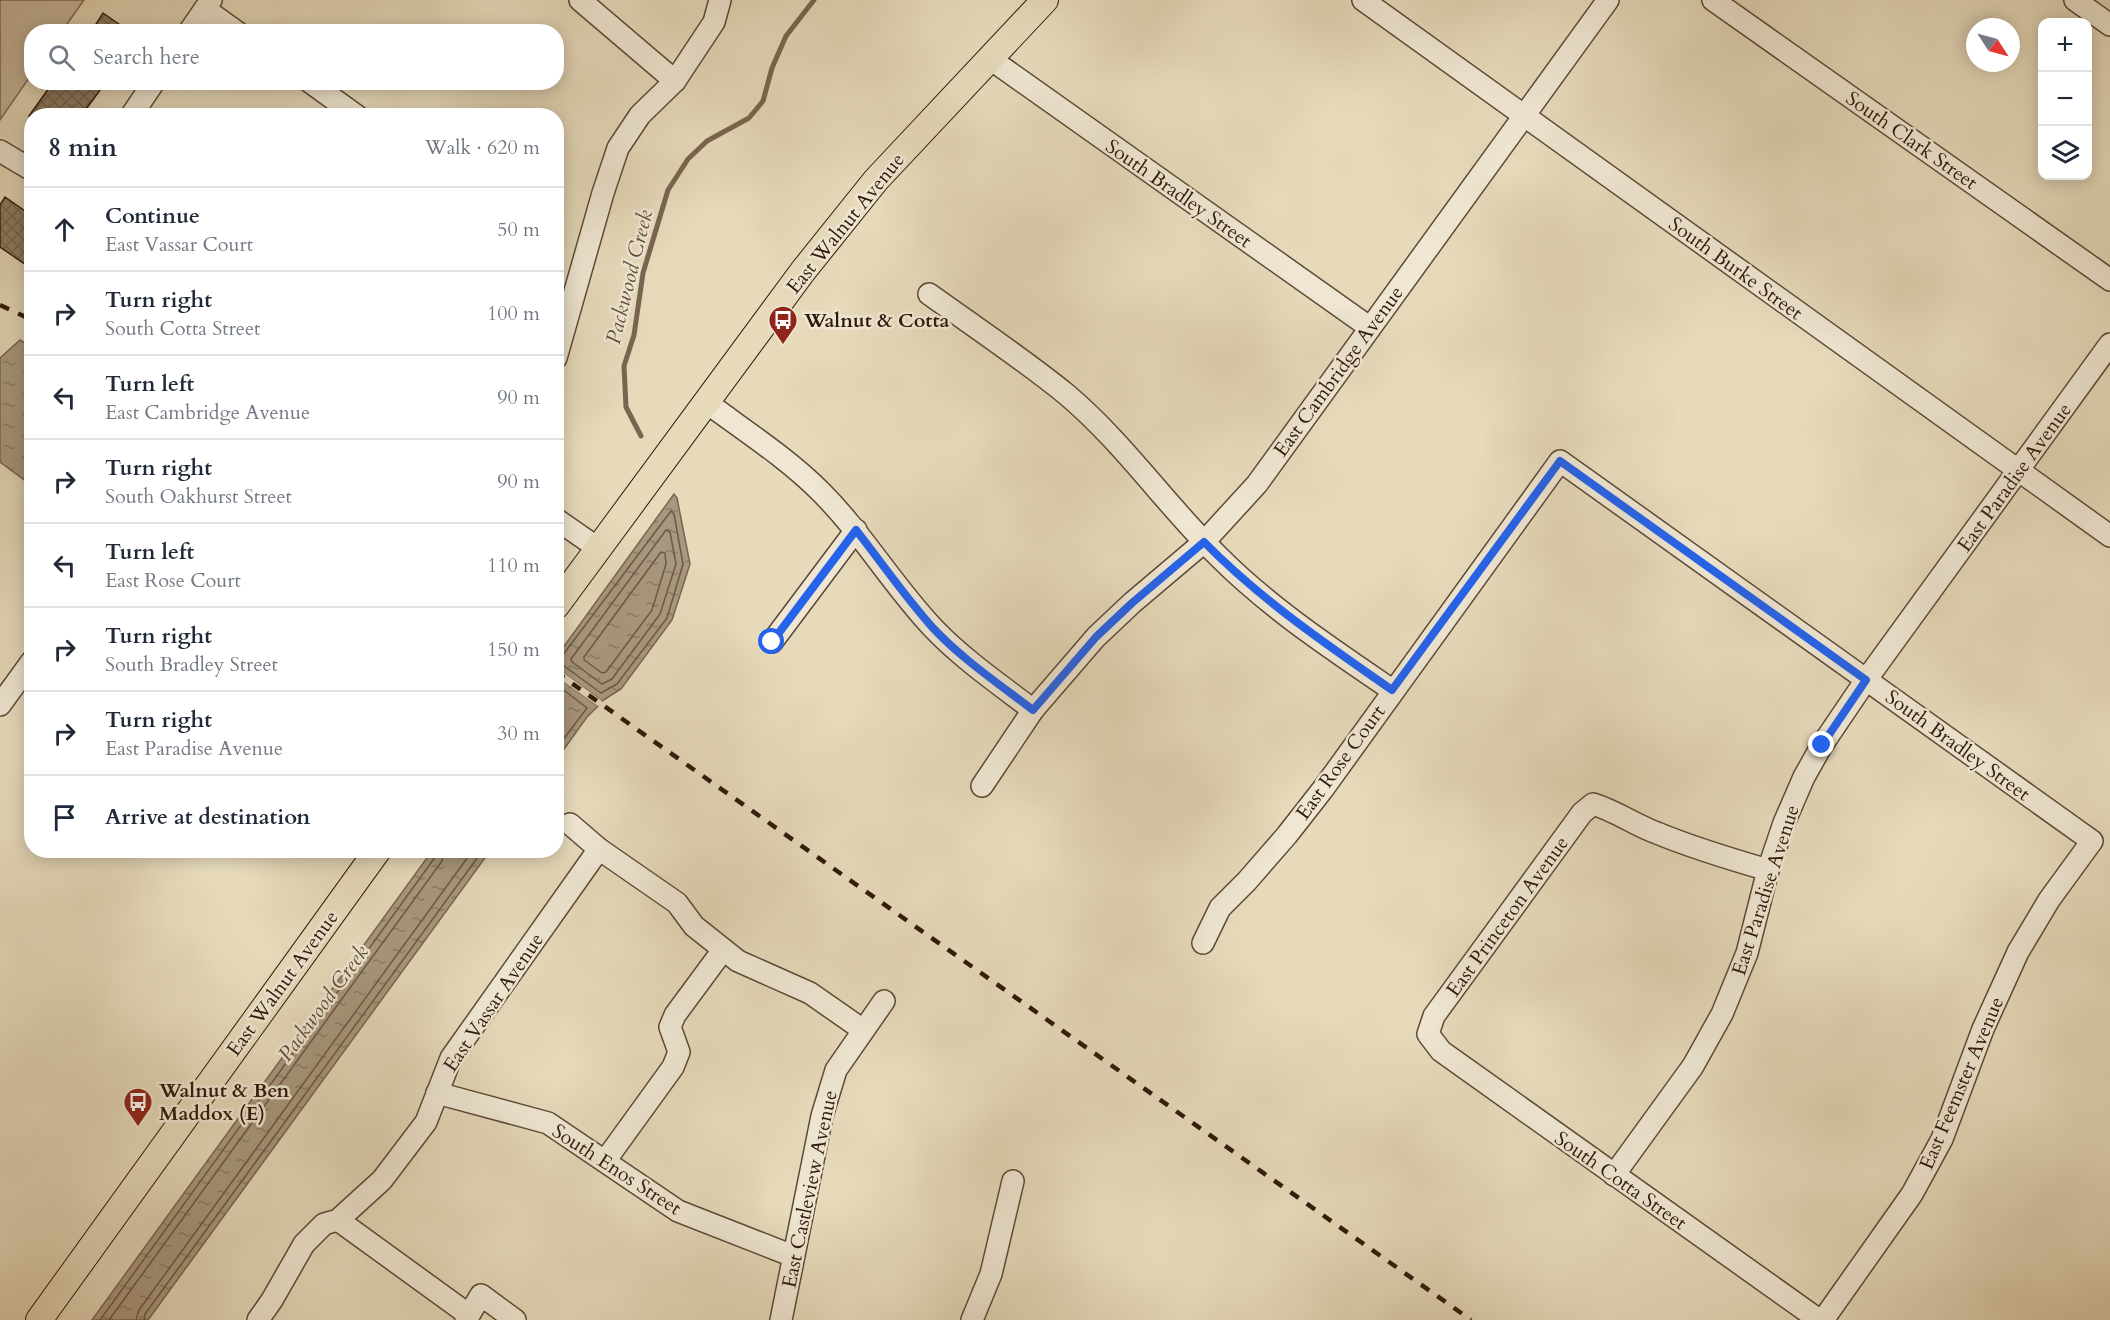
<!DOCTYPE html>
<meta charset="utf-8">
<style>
:root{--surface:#fff;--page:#f2f2f3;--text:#1f2937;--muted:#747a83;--line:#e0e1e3}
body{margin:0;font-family:Cardo,serif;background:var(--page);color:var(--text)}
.controls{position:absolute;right:18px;top:18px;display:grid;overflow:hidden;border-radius:12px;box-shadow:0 3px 15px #0003}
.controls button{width:54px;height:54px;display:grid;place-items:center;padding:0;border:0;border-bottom:2px solid var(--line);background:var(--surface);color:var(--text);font:30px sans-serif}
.compass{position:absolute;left:1966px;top:18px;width:54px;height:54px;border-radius:50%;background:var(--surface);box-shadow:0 3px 15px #0003;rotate:126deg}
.stop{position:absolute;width:18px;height:18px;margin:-14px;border:4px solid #2563eb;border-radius:50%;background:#fff}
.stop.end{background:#2563eb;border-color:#fff;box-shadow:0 2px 6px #0008}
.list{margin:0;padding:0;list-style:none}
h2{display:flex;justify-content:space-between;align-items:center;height:78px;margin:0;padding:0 24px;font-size:26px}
h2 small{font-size:20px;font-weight:400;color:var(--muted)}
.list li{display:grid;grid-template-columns:39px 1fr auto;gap:18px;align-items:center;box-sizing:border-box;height:84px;padding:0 24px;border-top:2px solid var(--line)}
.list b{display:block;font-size:22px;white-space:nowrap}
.list p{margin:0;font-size:20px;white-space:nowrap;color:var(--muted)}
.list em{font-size:20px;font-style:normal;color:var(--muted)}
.icon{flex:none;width:33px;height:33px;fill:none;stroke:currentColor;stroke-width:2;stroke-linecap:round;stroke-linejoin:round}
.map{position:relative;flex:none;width:2110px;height:1320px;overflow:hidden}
.search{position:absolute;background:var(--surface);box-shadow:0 3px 15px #0003;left:24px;top:24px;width:540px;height:66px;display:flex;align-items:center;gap:15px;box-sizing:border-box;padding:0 21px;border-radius:24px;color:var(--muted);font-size:22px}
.panel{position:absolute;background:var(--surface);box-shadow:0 3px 15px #0003;left:24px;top:108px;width:540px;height:750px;border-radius:24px}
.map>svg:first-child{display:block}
.green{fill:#c7b99d;stroke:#7b6954;stroke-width:1.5}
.water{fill:url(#water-ripples);stroke:#786550;stroke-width:1.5}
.pier{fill:#e6dabb}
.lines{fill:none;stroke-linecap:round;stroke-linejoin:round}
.shore{stroke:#6c5844;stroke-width:1.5}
.stream{stroke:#786550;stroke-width:5}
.building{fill:url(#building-cross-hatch);stroke:#2f190a;stroke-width:1.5}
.minor-casing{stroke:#5d4936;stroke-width:24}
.major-casing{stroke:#2f190a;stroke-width:28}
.minor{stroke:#efe7d3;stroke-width:21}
.major{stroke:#e6dabb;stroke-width:26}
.rail{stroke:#2f190a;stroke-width:4.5;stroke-dasharray:10 10;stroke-linecap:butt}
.route{stroke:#2563eb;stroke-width:8}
.labels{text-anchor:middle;stroke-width:5;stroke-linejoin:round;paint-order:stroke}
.street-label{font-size:20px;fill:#2f190a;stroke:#efe7d3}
.poi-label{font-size:20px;font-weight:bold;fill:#2f190a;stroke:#efe7d3;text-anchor:start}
.water-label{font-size:21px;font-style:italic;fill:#5f4c39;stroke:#efe7d3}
</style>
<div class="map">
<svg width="2110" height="1320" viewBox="0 0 2110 1320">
<defs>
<pattern id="water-ripples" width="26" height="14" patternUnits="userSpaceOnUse" patternTransform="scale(1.5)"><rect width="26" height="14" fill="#a8987f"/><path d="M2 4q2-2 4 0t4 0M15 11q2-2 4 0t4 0" fill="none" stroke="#897b66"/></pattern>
<pattern id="building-cross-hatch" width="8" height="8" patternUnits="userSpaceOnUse" patternTransform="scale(1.5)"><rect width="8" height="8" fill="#8e7d66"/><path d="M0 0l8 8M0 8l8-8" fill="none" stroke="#746652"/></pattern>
</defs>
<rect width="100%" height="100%" fill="#e6dabb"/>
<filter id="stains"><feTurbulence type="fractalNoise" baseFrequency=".00333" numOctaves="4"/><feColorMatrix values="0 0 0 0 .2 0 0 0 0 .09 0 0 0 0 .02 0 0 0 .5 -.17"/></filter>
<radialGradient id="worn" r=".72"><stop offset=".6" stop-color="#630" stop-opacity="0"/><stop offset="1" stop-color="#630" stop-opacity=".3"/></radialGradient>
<path class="green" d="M0 0H84L62 31 32 32 31 75 0 120Z"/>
<g class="water">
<path d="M20 340 31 347V485L0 462V358Z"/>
<path d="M674 494 677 498 690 564 672 620 621 689 602 701 557 668V656Z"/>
<path d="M557 677 598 706 587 717 557 759Z"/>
<path d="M432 851H490L148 1320H92Z"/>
</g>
<g class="pier">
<path d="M557 668 602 701 600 703 556 671Z"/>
<path d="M556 674 600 704 598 706 557 677Z"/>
</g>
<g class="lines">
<g class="shore">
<path d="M671 511 674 514 683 564 667 618 617 684 601 693 560 663 559 660Z"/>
<path d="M666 530 670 532 676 564 660 614 612 679 602 684 572 662 571 659Z"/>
<path d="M661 552 665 553 666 564 652 610 606 672 602 673 584 660V657Z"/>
<path d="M556 684 587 708 556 749"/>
<path d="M100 1320 436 856 437 850"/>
<path d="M109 1320 442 861 444 850"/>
<path d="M136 1320 139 1310 473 850"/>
<path d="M144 1320 145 1314 483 850"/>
</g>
<path class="stream" d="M641 436 626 407 624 366 634 335 643 273 668 190 688 159 707 141 749 118 763 101 772 68 786 36 814 0"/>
</g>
<g class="building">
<path d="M103 13 130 32H91Z"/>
<path d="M55 82H106L81 116H29L49 88 50 89Z"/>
<path d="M5 197 32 216V269L0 247V205Z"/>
</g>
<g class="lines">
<g class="minor-casing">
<g id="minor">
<path d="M580 0 675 81"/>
<path d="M1363 0 2110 536"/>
<path d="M1713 0 2110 280"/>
<path d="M2075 0 2110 25"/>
<path d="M205 9 237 32"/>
<path d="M189 32 211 0"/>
<path d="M989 58 1369 327"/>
<path d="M310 82 357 116"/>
<path d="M131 116 154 82"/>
<path d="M0 151 32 170"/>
<path d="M929 294C975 327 1023 359 1066 394 1123 442 1166 505 1219 557 1271 609 1332 649 1392 690"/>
<path d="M556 358 603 193 618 148 640 115 675 81 714 22 720 0"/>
<path d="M706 402C745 431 787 458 821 492 863 534 893 586 934 629 964 660 999 684 1033 710"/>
<path d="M556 519 599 549"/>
<path d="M772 642 856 530"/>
<path d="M0 705 32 661"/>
<path d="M982 786 1033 710 1096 637 1132 603 1204 542 1257 484 1608 0"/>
<path d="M570 824 599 849 677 903 694 926 738 961 810 993 863 1030"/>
<path d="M1768 870C1730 859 1693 848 1657 833 1635 825 1616 811 1593 804L1582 813 1434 1016 1428 1034 1441 1051 1819 1320"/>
<path d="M1203 943 1220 908 1247 881 1287 835 1323 789 1560 461 2092 841 2049 900 2018 952 1983 1029 1942 1139 1912 1194 1823 1320"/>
<path d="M437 1093 548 1123 678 1211 793 1256"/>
<path d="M605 1161 673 1067 679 1052 670 1027 675 1015 723 950"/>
<path d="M1614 1175 1693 1066 1722 1014 1747 953 1768 870 1784 823 1804 777 1822 745 1866 680 2110 344"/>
<path d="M338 1220 469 1315"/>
<path d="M258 1320 272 1300 304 1244 324 1224 338 1220 382 1180 426 1122 451 1058 599 849"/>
<path d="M466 1320 481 1295 515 1320"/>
<path d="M781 1320 822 1116 836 1070 884 1001"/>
<path d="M972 1320 991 1274 1013 1181"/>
</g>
</g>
<g class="major-casing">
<g id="major">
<path d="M556 606 803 271 876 180 1045 0"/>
<path d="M39 1320 378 850"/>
</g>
</g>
<use href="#minor" class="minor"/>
<use href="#major" class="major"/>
<g class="rail">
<path d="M0 305 32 320"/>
<path d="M556 672 1471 1320"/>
</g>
</g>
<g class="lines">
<path class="route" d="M772 642 856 530C882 563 905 597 933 628 962 659 999 684 1033 710L1096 637 1132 603 1204 542C1261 600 1326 644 1392 690L1560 461 1866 680 1822 745"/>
</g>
<defs>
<g id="bus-pin" transform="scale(1.5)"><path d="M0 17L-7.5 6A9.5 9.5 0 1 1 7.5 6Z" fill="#8f2418" stroke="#efe7d3"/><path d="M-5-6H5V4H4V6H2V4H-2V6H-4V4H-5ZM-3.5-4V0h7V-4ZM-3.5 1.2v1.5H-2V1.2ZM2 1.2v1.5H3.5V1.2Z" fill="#fff"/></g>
</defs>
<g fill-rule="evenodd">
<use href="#bus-pin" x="783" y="320"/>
<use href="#bus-pin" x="138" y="1102"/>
</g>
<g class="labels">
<g class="street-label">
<text transform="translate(1912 140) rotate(35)" y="7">South Clark Street</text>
<text transform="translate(1179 193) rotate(35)" y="7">South Bradley Street</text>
<text transform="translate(845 223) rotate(-51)" y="7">East Walnut Avenue</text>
<text transform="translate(1736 268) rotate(36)" y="7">South Burke Street</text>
<text transform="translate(1338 371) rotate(-54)" y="7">East Cambridge Avenue</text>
<text transform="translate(2014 477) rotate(-54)" y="7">East Paradise Avenue</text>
<text transform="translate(1958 745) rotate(36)" y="7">South Bradley Street</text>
<text transform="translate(1340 762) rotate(-54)" y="7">East Rose Court</text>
<text transform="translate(1765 890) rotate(-72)" y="7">East Paradise Avenue</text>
<text transform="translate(1507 916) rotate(-54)" y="7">East Princeton Avenue</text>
<text transform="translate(282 983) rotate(-54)" y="7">East Walnut Avenue</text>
<text transform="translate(493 1002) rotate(-56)" y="7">East Vassar Avenue</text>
<text transform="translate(1961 1083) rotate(-67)" y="7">East Feemster Avenue</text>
<text transform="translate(617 1169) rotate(33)" y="7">South Enos Street</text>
<text transform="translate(1621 1180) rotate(35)" y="7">South Cotta Street</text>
<text transform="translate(809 1189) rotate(-78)" y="7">East Castleview Avenue</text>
</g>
<g class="poi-label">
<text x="804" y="327">Walnut &amp; Cotta</text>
<text x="159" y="1097">Walnut &amp; Ben<tspan x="159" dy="23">Maddox (E)</tspan></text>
</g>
<g class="water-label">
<text transform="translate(629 277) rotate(-76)" y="7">Packwood Creek</text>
<text transform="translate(323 1003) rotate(-54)" y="7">Packwood Creek</text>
</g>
</g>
<rect width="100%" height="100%" filter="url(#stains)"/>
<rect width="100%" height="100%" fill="url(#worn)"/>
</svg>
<div class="controls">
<button>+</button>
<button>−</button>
<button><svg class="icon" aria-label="layers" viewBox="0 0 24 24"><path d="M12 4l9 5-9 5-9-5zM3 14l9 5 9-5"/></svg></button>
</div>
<svg class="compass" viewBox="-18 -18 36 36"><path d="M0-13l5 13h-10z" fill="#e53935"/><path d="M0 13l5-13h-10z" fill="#747a83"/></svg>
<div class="stop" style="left:772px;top:642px"></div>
<div class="stop end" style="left:1822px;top:745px"></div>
<div class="search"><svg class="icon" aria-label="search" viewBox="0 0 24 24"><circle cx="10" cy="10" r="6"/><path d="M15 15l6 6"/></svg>Search here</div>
<section class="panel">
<h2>8 min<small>Walk · 620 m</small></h2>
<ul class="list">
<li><svg class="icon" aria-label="ahead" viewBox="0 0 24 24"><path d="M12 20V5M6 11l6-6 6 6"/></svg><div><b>Continue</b><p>East Vassar Court</p></div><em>50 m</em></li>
<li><svg class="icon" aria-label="right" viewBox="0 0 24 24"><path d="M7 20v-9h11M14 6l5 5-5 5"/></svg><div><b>Turn right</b><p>South Cotta Street</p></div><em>100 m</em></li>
<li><svg class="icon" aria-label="left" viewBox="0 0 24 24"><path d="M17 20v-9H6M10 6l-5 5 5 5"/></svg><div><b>Turn left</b><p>East Cambridge Avenue</p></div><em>90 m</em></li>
<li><svg class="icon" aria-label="right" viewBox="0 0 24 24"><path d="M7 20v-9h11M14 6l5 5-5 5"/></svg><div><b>Turn right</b><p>South Oakhurst Street</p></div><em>90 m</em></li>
<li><svg class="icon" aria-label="left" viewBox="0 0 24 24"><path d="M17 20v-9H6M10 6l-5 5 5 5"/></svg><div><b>Turn left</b><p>East Rose Court</p></div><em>110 m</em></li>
<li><svg class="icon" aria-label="right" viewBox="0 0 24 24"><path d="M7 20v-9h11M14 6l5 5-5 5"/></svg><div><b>Turn right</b><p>South Bradley Street</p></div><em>150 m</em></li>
<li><svg class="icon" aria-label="right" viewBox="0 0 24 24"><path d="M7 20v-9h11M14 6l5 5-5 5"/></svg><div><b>Turn right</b><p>East Paradise Avenue</p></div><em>30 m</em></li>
<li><svg class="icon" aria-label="arrive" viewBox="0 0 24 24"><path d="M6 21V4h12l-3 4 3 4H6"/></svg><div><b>Arrive at destination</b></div></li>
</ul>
</section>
</div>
